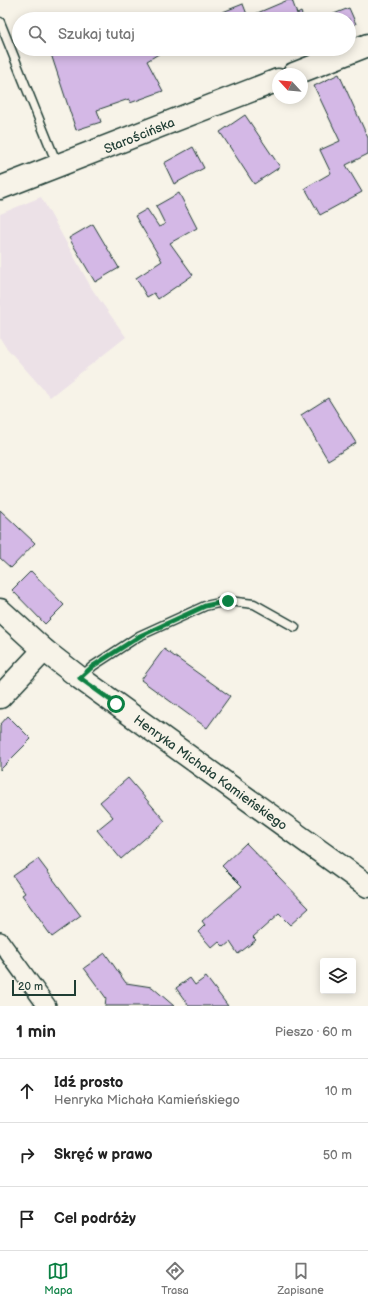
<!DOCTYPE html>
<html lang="pl">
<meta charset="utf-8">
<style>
:root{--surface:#fff;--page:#f2f2f2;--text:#222;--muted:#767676;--line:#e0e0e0;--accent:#0b8043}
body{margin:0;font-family:"Balsamiq Sans",sans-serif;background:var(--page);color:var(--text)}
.controls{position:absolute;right:12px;bottom:12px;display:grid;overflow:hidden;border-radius:4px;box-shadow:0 2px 10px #0003}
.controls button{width:36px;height:36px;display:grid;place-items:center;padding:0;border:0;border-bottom:1px solid var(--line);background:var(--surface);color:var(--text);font:20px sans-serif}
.compass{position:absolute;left:272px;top:68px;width:36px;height:36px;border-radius:50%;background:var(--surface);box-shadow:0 2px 10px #0003;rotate:296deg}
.scale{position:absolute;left:12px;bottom:10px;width:64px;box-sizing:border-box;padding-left:4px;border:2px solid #1f3d34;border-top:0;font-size:11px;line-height:14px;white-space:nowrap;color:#1f3d34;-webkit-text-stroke:3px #f7f3e8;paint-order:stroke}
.stop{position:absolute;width:12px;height:12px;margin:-9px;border:3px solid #0b8043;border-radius:50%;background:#fff}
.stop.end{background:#0b8043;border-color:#fff;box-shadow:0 1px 4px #0008}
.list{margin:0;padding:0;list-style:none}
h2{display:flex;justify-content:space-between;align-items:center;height:52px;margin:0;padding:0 16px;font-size:17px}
h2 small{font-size:13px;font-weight:400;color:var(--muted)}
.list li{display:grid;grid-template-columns:26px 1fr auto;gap:12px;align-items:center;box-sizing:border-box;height:64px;padding:0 16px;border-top:1px solid var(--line)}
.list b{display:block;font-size:15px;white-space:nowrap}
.list p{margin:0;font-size:13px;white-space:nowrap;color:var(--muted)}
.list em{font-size:13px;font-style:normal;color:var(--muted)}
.icon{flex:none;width:22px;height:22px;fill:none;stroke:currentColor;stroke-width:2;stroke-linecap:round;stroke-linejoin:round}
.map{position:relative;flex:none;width:368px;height:1006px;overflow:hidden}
.search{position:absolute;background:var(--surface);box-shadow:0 2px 10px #0003;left:12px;right:12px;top:12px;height:44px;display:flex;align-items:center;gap:10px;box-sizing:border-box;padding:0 14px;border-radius:22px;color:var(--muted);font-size:15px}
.sheet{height:244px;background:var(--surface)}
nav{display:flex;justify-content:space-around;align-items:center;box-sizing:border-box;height:56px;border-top:1px solid var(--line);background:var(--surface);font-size:11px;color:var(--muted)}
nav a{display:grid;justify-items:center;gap:2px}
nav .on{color:var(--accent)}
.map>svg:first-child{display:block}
.built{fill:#ece1e7}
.building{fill:#d4b8e6;stroke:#1f3d34}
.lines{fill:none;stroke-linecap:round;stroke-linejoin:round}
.lane-casing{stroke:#1f3d34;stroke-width:11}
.street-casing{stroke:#1f3d34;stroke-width:20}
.secondary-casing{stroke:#1f3d34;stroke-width:25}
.lane{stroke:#f7f3e8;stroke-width:8}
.street{stroke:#f7f3e8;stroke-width:17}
.secondary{stroke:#f7f3e8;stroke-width:22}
.route{stroke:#0b8043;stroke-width:5}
.labels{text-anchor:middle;stroke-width:3;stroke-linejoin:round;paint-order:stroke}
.street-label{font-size:13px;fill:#1f3d34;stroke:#f7f3e8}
</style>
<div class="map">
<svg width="368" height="1006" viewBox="0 0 368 1006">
<rect width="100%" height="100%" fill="#f7f3e8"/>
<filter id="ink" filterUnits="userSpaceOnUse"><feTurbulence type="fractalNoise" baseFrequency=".025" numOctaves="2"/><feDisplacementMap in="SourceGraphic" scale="8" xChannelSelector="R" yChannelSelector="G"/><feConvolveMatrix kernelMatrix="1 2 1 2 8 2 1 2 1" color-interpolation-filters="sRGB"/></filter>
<g filter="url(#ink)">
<path class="built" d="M41 197 92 289 126 337 50 397 5 346 0 338V214Z"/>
<g class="building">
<path d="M288 0H292L297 14 301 12 304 19H205L243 4 248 17Z"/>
<path d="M349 8 356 24 349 27V19H321Z"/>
<path d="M65 49H167L147 61 163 91 130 103 129 99 97 110 101 122 76 130 51 54Z"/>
<path d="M284 49H298L286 54Z"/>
<path d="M339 74 368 138V154L346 165 362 192 320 215 305 188 331 173 320 150 340 141 314 86Z"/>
<path d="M245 115 280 167 254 184 220 132Z"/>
<path d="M193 147 204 168 174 184 164 163Z"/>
<path d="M179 193 197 228 170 243 193 275 158 299 154 293 147 297 136 278 162 261 135 216 147 209 159 227 165 224 156 206Z"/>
<path d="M93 224 119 268 95 282 69 238Z"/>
<path d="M328 398 356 443 328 460 301 415Z"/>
<path d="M0 510 35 543 11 568 0 558Z"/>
<path d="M31 571 64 605 45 624 12 590Z"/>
<path d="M164 649 230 696 207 728 141 680Z"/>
<path d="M8 716 31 739 0 770V725Z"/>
<path d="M128 778 165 821 121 859 97 830 113 817 100 802Z"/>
<path d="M246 843 309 908 290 925 279 914 253 937 256 940 238 954 230 942 224 947 219 942 212 948 198 932 205 925 202 921 242 886 222 866Z"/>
<path d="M38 859 81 916 52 937 22 895 25 893 13 876Z"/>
<path d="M105 953 126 983 152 987 174 1006H105L106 998 84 968Z"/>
<path d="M206 977 228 1006H189L176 988 190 978 195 985Z"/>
</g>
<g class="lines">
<g class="lane-casing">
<g id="lane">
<path d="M0 22 57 164"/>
<path d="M80 678 93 666 139 636 205 606 228 601 254 604 295 627"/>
</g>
</g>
<g class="street-casing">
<path id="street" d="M0 941 47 1006"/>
</g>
<g class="secondary-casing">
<g id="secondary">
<path d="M294 74 368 45"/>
<path d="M0 188 278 80"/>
<path d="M0 610 44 650 80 678 368 886"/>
<path d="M0 697 44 650"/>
</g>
</g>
<use href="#lane" class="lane"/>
<use href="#street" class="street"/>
<use href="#secondary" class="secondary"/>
</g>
</g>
<g class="lines" filter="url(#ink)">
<path class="route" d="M116 704 80 678 93 666 140 636 205 606 228 601"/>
</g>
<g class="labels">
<g class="street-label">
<text transform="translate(139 135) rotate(-22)" y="5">Starościńska</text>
<text transform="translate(211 772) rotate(36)" y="5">Henryka Michała Kamieńskiego</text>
</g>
</g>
</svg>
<div class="controls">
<button><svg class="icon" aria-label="layers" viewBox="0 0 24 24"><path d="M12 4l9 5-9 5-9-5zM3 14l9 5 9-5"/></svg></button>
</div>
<svg class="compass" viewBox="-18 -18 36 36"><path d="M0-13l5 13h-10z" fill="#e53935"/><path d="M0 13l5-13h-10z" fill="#767676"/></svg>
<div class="scale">20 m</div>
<div class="stop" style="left:116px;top:704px"></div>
<div class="stop end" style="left:228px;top:601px"></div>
<div class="search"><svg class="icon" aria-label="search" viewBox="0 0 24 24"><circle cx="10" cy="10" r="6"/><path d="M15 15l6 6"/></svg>Szukaj tutaj</div>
</div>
<section class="sheet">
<h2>1 min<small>Pieszo · 60 m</small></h2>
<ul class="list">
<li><svg class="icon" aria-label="ahead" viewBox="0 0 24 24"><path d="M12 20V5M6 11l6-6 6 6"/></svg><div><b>Idź prosto</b><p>Henryka Michała Kamieńskiego</p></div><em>10 m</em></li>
<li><svg class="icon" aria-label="right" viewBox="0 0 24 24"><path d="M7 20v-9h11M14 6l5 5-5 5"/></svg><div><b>Skręć w prawo</b></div><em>50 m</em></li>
<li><svg class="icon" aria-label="arrive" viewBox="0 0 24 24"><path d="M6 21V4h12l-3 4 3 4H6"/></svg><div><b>Cel podróży</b></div></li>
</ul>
</section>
<nav>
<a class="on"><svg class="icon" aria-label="map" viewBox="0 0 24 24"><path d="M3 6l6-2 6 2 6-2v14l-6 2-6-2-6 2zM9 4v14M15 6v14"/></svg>Mapa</a>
<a><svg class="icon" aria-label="directions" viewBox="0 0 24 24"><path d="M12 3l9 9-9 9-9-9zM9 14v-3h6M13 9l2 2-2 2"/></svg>Trasa</a>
<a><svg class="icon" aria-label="saved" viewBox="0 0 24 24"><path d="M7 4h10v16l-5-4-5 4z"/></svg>Zapisane</a>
</nav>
